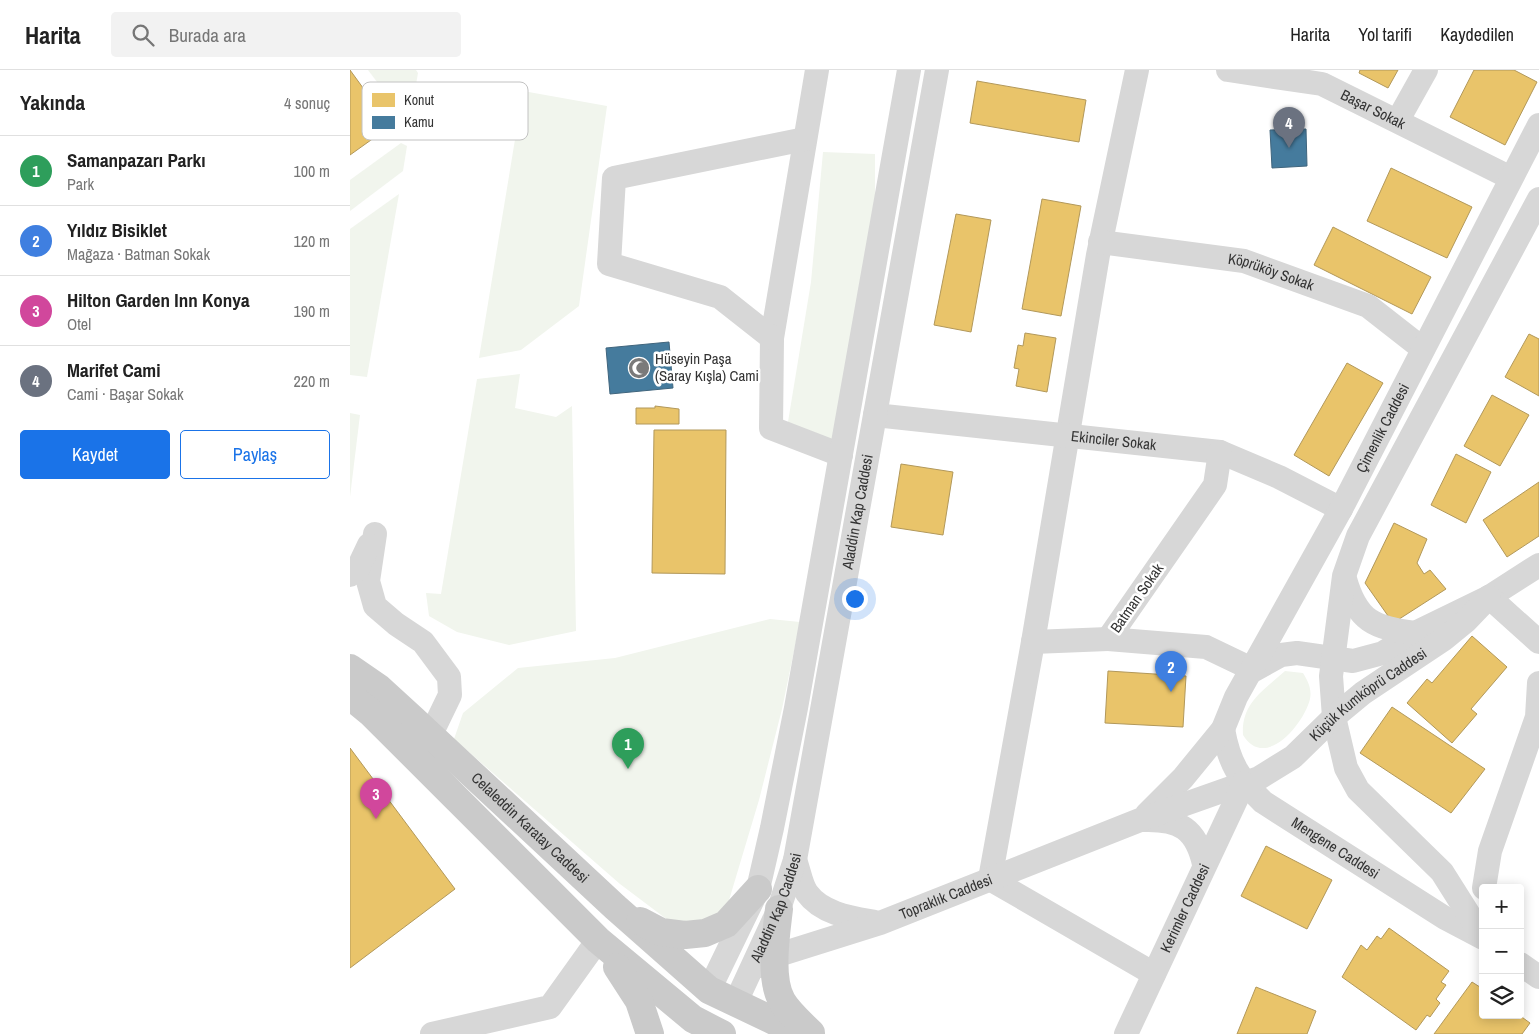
<!DOCTYPE html>
<html lang="tr">
<meta charset="utf-8">
<style>
:root{--surface:#fff;--page:#f2f2f2;--text:#222;--muted:#767676;--line:#e0e0e0;--accent:#1a73e8}
body{margin:0;font-family:"Archivo Narrow",sans-serif;background:var(--page);color:var(--text)}
.controls{position:absolute;right:15px;bottom:15px;display:grid;overflow:hidden;border-radius:5px;box-shadow:0 2px 12px #0003}
.controls button{width:45px;height:45px;display:grid;place-items:center;padding:0;border:0;border-bottom:1px solid var(--line);background:var(--surface);color:var(--text);font:25px sans-serif}
.you{position:absolute;left:504px;top:528px;width:18px;height:18px;margin:-12px;border:4px solid #fff;border-radius:50%;background:#1a73e8;box-shadow:0 0 0 8px #1a73e833}
.badge{display:grid;place-items:center;width:32px;height:32px;border-radius:50%;background:var(--accent);color:#fff;font-size:16px;font-weight:700}
.pin{position:absolute;translate:-50% -41px;filter:drop-shadow(0 1px 2px #0008)}
.pin::after{content:'';position:absolute;top:26px;width:18px;height:15px;background:inherit;clip-path:polygon(0 0,100% 0,50% 100%)}
.list{margin:0;padding:0;list-style:none}
h2{display:flex;justify-content:space-between;align-items:center;height:65px;margin:0;padding:0 20px;font-size:21px}
h2 small{font-size:16px;font-weight:400;color:var(--muted)}
.list li{display:grid;grid-template-columns:32px 1fr auto;gap:15px;align-items:center;box-sizing:border-box;height:70px;padding:0 20px;border-top:1px solid var(--line)}
.list b{display:block;font-size:19px;white-space:nowrap}
.list p{margin:0;font-size:16px;white-space:nowrap;color:var(--muted)}
.list em{font-size:16px;font-style:normal;color:var(--muted)}
.actions{display:flex;gap:10px;padding:15px 20px}
.actions a{flex:1;padding:11px 0;border:1px solid var(--accent);border-radius:5px;text-align:center;font-size:18px;color:var(--accent)}
.actions .main{background:var(--accent);color:#fff}
.icon{flex:none;width:28px;height:28px;fill:none;stroke:currentColor;stroke-width:2;stroke-linecap:round;stroke-linejoin:round}
.map{position:relative;flex:none;width:1189px;height:964px;overflow:hidden}
header{display:flex;align-items:center;gap:30px;box-sizing:border-box;height:70px;padding:0 25px;background:var(--surface);border-bottom:1px solid var(--line)}
header strong{font-size:24px}
nav{display:flex;gap:28px;margin-inline-start:auto;font-size:18px}
.search{width:350px;height:45px;background:var(--page);display:flex;align-items:center;gap:12px;box-sizing:border-box;padding:0 18px;border-radius:5px;color:var(--muted);font-size:19px}
main{display:flex}
aside{flex:1;background:var(--surface)}
.map>svg:first-child{display:block}
.green{fill:#f1f5ed}
.homes{fill:#e9c46a;stroke:#b2985a}
.public{fill:#457b9d;stroke:#40657d}
.lines{fill:none;stroke-linecap:round;stroke-linejoin:round}
.minor{stroke:#d7d7d7;stroke-width:24}
.major{stroke:#cacaca;stroke-width:28}
.labels{text-anchor:middle;stroke-width:5;stroke-linejoin:round;paint-order:stroke}
.street-label{font-size:15px;fill:#333;stroke:#fff}
.poi-label{font-size:15px;fill:#333;stroke:#fff;text-anchor:start}
.key{fill:#fff;stroke:#c2c2c2;stroke-width:1}
.key-label{font-size:14px;fill:#333}
</style>
<header>
<strong>Harita</strong>
<div class="search"><svg class="icon" aria-label="search" viewBox="0 0 24 24"><circle cx="10" cy="10" r="6"/><path d="M15 15l6 6"/></svg>Burada ara</div>
<nav><a>Harita</a><a>Yol tarifi</a><a>Kaydedilen</a></nav>
</header>
<main>
<aside>
<h2>Yakında<small>4 sonuç</small></h2>
<ul class="list">
<li><span class="badge" style="background:#2e9e5b">1</span><div><b>Samanpazarı Parkı</b><p>Park</p></div><em>100 m</em></li>
<li><span class="badge" style="background:#3f7fe0">2</span><div><b>Yıldız Bisiklet</b><p>Mağaza · Batman Sokak</p></div><em>120 m</em></li>
<li><span class="badge" style="background:#d1479c">3</span><div><b>Hilton Garden Inn Konya</b><p>Otel</p></div><em>190 m</em></li>
<li><span class="badge" style="background:#6b7280">4</span><div><b>Marifet Cami</b><p>Cami · Başar Sokak</p></div><em>220 m</em></li>
</ul>
<div class="actions"><a class="main">Kaydet</a><a>Paylaş</a></div>
</aside>
<div class="map">
<svg width="1189" height="964" viewBox="0 0 1189 964">
<rect width="100%" height="100%" fill="#fff"/>
<g class="green">
<path d="M18 0H66L68 3 59 54Z"/>
<path d="M173 21 257 36 229 236 171 280 129 288Z"/>
<path d="M51 73 57 76 53 101 0 141V110Z"/>
<path d="M473 82 525 84V180L491 375 436 364 461 212Z"/>
<path d="M49 124 17 307 0 305V159Z"/>
<path d="M170 304 165 338 206 347 222 336 226 561 159 575 107 562 79 546 76 523 91 524 127 309Z"/>
<path d="M0 343 10 345 0 427Z"/>
<path d="M420 549 450 552 432 639 409 730 374 847 331 860 270 814 104 669 113 643 168 598 265 588Z"/>
<path d="M935 601 953 603C958 611 962 619 960 629 954 654 915 701 893 665 891 633 914 620 935 601Z"/>
</g>
<g class="homes">
<path d="M0 0 32 44 28 65 0 85Z"/>
<path d="M1010 0H1048L1038 18 1009 3Z"/>
<path d="M1124 0H1164L1187 12 1155 75 1100 47Z"/>
<path d="M627 11 736 30 729 72 620 53Z"/>
<path d="M1041 98 1122 137 1097 188 1017 151Z"/>
<path d="M692 129 731 136 711 246 672 239Z"/>
<path d="M606 144 641 150 621 262 584 255Z"/>
<path d="M983 157 1081 207 1062 244 964 195Z"/>
<path d="M675 263 706 268 697 322 666 316 669 299 664 298 668 275 673 276Z"/>
<path d="M1179 264 1189 269V326L1155 307Z"/>
<path d="M997 293 1033 313 979 406 944 385Z"/>
<path d="M1142 325 1179 345 1150 396 1114 376Z"/>
<path d="M305 336 329 339V354H286V338H305Z"/>
<path d="M304 360H376L375 504 302 503Z"/>
<path d="M1106 384 1141 402 1116 453 1081 435Z"/>
<path d="M551 394 603 402 593 465 541 457Z"/>
<path d="M1189 412V466L1157 487 1133 450Z"/>
<path d="M1044 453 1077 469 1067 493 1074 504 1080 500 1096 519 1043 553 1015 513Z"/>
<path d="M1122 566 1157 597 1121 639 1127 644 1102 673 1057 633 1077 609 1082 613Z"/>
<path d="M758 601 836 606 833 657 755 653Z"/>
<path d="M1042 637 1135 699 1101 743 1010 683Z"/>
<path d="M0 678 105 819 0 898Z"/>
<path d="M916 776 982 810 957 859 891 826Z"/>
<path d="M1039 858 1099 901 1091 912 1096 915 1086 929 1090 933 1080 947 1077 945 1066 960 992 907 1011 875 1017 880 1027 866 1031 869Z"/>
<path d="M1122 912 1133 919V945H1169L1180 953 1172 964H1084Z"/>
<path d="M906 917 966 941 957 964H887Z"/>
</g>
<g class="public">
<path d="M956 59 957 96 922 98 920 60Z"/>
<path d="M319 272 323 318 260 324 256 278Z"/>
</g>
<g class="lines">
<g class="minor">
<path d="M467 0 422 268 421 358 491 385"/>
<path d="M787 0 748 185 683 572 640 809 804 904"/>
<path id="s1" d="M878 0 972 14 1161 108"/>
<path d="M1048 50 1076 0"/>
<path id="s2" d="M750 172 894 191 1018 236 1073 279"/>
<path d="M422 268 370 227 259 194 264 108 455 69"/>
<path id="s3" d="M525 345 870 382 929 407 991 439"/>
<path d="M870 382 865 415 758 569 856 577 904 600 931 585 947 583 1003 591 1033 583 1065 563 1139 527 1189 495"/>
<path d="M25 464 18 511 25 536 46 554 73 572 99 607 100 625 86 654 78 663"/>
<path d="M0 505 8 498 19 475"/>
<path d="M995 509C1007 551 1024 558 1065 563"/>
<path d="M1139 527 1189 572"/>
<path d="M683 572 758 569"/>
<path id="s4" d="M873 659C879 693 889 709 913 732L1095 848 1133 868"/>
<path id="s5" d="M797 744 833 708 873 659 886 627 991 439 1189 55"/>
<path d="M794 750C830 749 846 759 854 794"/>
<path d="M445 790C449 800 451 815 457 823 472 844 503 848 525 852"/>
<path d="M1134 818 1140 781 1187 647 1189 613"/>
<path d="M1133 867 1092 802 1008 720 996 698 984 647 981 606 994 506 1008 466 1189 129"/>
<path d="M1170 894 1189 907"/>
<path id="s6" d="M410 896 425 886 530 853 790 750 909 708 943 687 984 647 1013 623 1094 569 1116 551 1139 527"/>
<path d="M359 920 408 819 422 758 446 638 559 0"/>
<path id="s7" d="M385 934 429 839 445 790 587 0"/>
<path d="M82 964 200 937 248 870"/>
<path id="s8" d="M776 964 894 713"/>
</g>
<g class="major">
<path id="s9" d="M0 598 29 618 64 650 265 837 359 920 451 964"/>
<path d="M0 626 21 643 248 870 343 949 372 964"/>
<path d="M429 839C426 865 419 908 432 931 439 943 451 953 461 963"/>
<path d="M290 851 311 862 335 865 355 863 376 854 408 819"/>
<path d="M267 897 289 931 300 964"/>
</g>
</g>
<defs>
<g id="mosque-disc" transform="scale(1.125)"><circle r="9.5" fill="#7a7a7a" stroke="#fff"/><path d="M3.5-4.9A6 6 0 1 0 3.5 4.9A5 5 0 1 1 3.5-4.9Z" fill="#fff"/></g>
</defs>
<g fill-rule="evenodd">
<use href="#mosque-disc" x="289" y="298"/>
</g>
<g class="labels">
<g class="street-label">
<text dy="5" stroke="none"><textPath href="#s1" startOffset="152">Başar Sokak</textPath></text>
<text dy="5" stroke="none"><textPath href="#s2" startOffset="174">Köprüköy Sokak</textPath></text>
<text dy="5" stroke="none"><textPath href="#s5" startOffset="455">Çimenlik Caddesi</textPath></text>
<text dy="5" stroke="none"><textPath href="#s3" startOffset="240">Ekinciler Sokak</textPath></text>
<text dy="5" stroke="none"><textPath href="#s7" startOffset="510">Aladdin Kap Caddesi</textPath></text>
<text transform="translate(787 528) rotate(-55)" y="5">Batman Sokak</text>
<text dy="5" stroke="none"><textPath href="#s6" startOffset="672">Küçük Kumköprü Caddesi</textPath></text>
<text dy="5" stroke="none"><textPath href="#s9" startOffset="241">Celaleddin Karatay Caddesi</textPath></text>
<text dy="5" stroke="none"><textPath href="#s4" startOffset="171">Mengene Caddesi</textPath></text>
<text dy="5" stroke="none"><textPath href="#s6" startOffset="199">Topraklık Caddesi</textPath></text>
<text dy="5" stroke="none"><textPath href="#s7" startOffset="105">Aladdin Kap Caddesi</textPath></text>
<text dy="5" stroke="none"><textPath href="#s8" startOffset="139">Kerimler Caddesi</textPath></text>
</g>
<g class="poi-label">
<text x="305" y="294">Hüseyin Paşa<tspan x="305" dy="17">(Saray Kışla) Cami</tspan></text>
</g>
</g>
<rect x="12" y="12" width="166" height="58" rx="8" class="key"/>
<rect x="22" y="23" width="23" height="14" fill="#e9c46a"/>
<rect x="22" y="46" width="23" height="13" fill="#457b9d"/>
<g class="key-label">
<text x="54" y="35">Konut</text>
<text x="54" y="57">Kamu</text>
</g>
</svg>
<div class="controls">
<button>+</button>
<button>−</button>
<button><svg class="icon" aria-label="layers" viewBox="0 0 24 24"><path d="M12 4l9 5-9 5-9-5zM3 14l9 5 9-5"/></svg></button>
</div>
<div class="you"></div>
<div class="pin badge" style="left:278px;top:699px;background:#2e9e5b">1</div>
<div class="pin badge" style="left:821px;top:622px;background:#3f7fe0">2</div>
<div class="pin badge" style="left:26px;top:749px;background:#d1479c">3</div>
<div class="pin badge" style="left:939px;top:78px;background:#6b7280">4</div>
</div>
</main>
